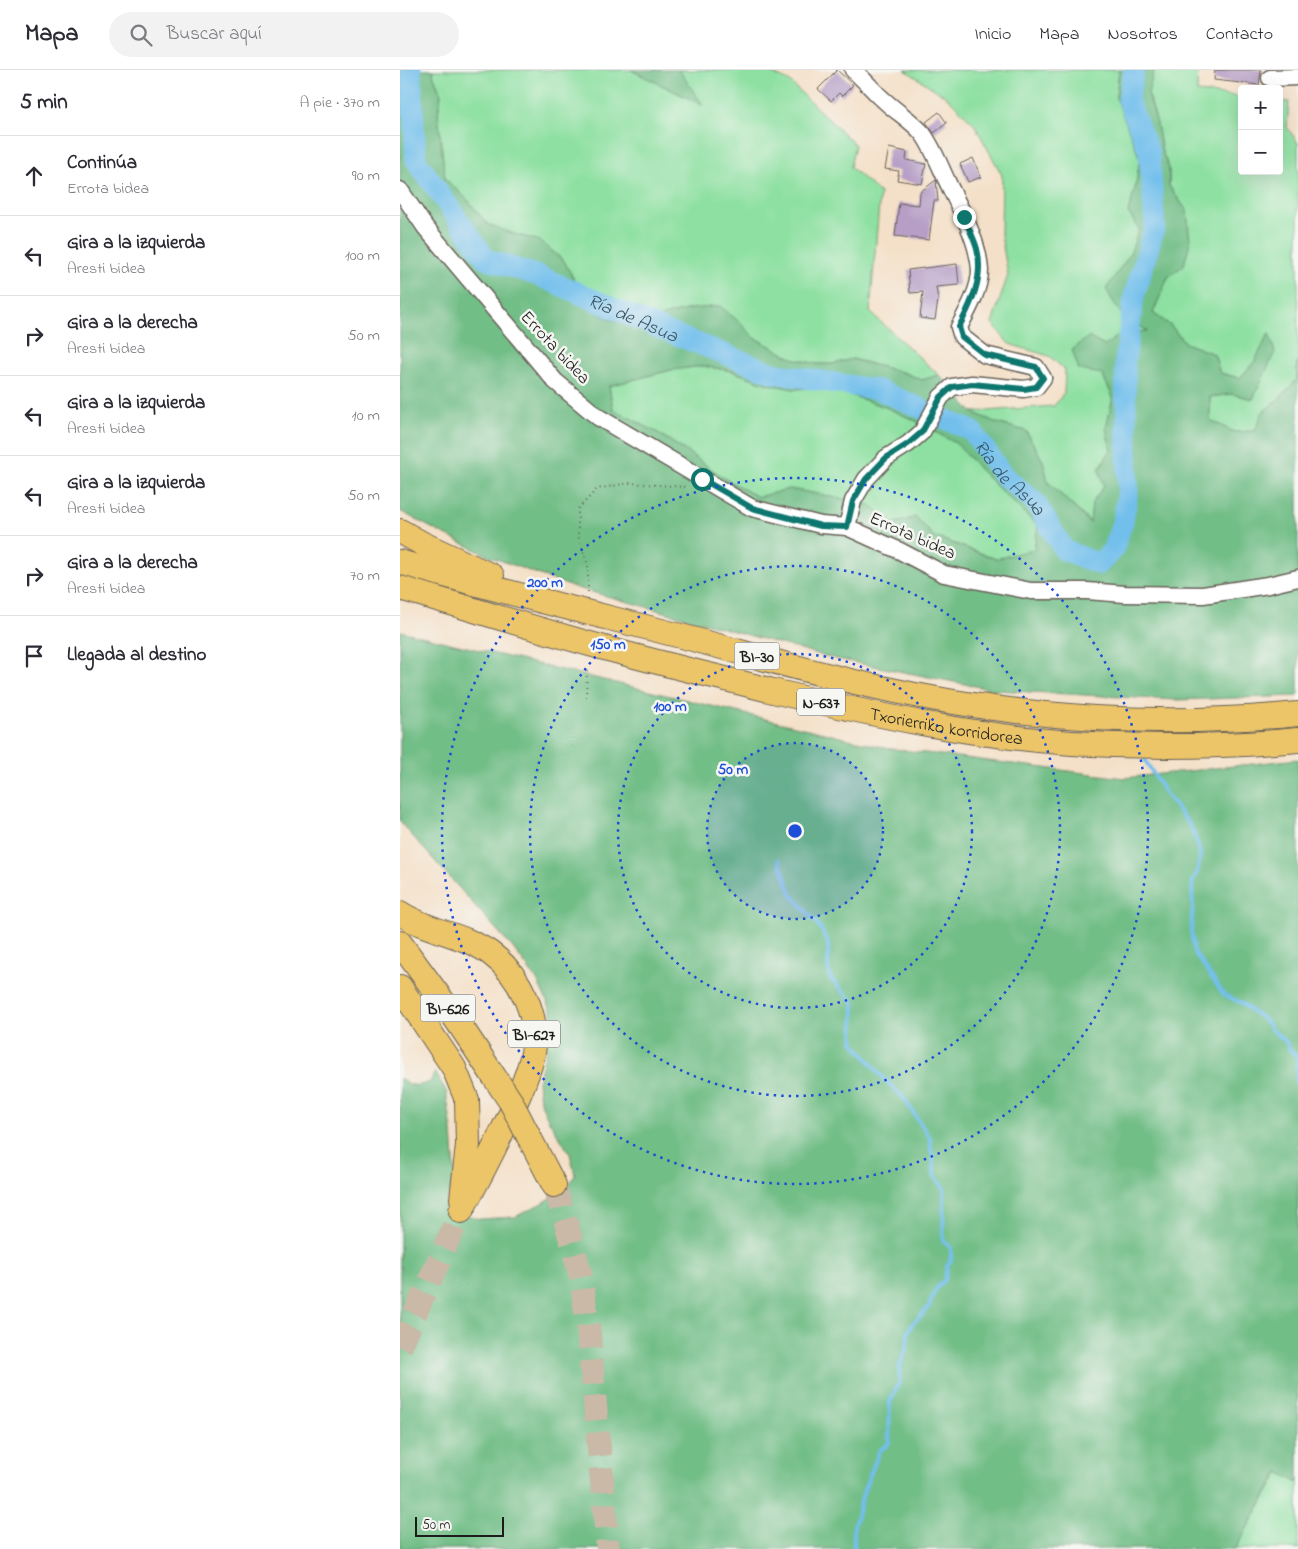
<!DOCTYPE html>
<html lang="es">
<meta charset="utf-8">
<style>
:root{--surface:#fff;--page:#f2f2f3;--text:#2b2b33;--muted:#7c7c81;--line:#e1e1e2}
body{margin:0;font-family:"Indie Flower",sans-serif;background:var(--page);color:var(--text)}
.controls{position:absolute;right:15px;top:15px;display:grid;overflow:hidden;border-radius:5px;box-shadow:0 5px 20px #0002}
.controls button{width:45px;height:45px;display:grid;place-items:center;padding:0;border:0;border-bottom:1px solid var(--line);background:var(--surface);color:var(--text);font:25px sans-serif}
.scale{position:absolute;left:15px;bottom:12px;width:89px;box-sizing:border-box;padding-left:5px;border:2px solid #1c1c1c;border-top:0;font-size:14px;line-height:18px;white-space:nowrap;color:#1c1c1c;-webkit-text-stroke:4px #f6f6f2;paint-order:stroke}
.stop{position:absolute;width:15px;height:15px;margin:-11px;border:4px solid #0f766e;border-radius:50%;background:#fff}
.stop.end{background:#0f766e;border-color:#fff;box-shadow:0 1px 5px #0008}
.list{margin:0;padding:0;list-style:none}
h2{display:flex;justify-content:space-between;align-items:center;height:65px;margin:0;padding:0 20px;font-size:21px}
h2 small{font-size:16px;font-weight:400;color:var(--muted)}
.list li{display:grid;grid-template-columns:32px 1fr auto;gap:15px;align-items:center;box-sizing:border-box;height:80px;padding:0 20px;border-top:1px solid var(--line)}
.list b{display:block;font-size:19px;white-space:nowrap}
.list p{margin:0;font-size:16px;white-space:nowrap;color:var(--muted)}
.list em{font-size:16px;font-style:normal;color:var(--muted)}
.icon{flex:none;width:28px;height:28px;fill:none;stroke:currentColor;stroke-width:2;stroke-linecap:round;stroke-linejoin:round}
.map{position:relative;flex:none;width:898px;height:1479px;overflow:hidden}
header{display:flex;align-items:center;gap:30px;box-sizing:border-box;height:70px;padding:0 25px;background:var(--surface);border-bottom:1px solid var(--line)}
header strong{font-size:24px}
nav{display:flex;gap:28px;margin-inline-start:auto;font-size:18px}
.search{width:350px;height:45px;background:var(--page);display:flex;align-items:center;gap:12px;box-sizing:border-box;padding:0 18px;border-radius:28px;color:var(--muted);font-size:19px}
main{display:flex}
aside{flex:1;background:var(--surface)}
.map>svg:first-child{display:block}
.green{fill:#8de0a1;stroke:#547e5e}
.forest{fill:#72be87;stroke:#476d52;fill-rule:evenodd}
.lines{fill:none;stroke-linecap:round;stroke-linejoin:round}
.stream{stroke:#72bfec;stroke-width:4}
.river{stroke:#72bfec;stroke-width:21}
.building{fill:#b69ec6}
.highway-tunnel{stroke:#c9b9a6;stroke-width:24;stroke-dasharray:24 12;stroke-linecap:butt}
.minor-casing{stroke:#686158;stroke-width:19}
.highway-casing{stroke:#686158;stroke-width:26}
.path{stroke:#686158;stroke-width:2;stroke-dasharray:1 4;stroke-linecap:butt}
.minor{stroke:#fff;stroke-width:16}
.highway{stroke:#ecc569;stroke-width:24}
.highway-bridge-casing{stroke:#686158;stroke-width:26;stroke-linecap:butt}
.highway-bridge{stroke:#ecc569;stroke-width:24}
.route{stroke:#0f766e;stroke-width:6}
.ring{fill:none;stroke:#1d4ed8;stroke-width:2.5;stroke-dasharray:2.5 5}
.labels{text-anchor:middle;stroke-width:5;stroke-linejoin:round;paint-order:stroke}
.shield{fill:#f6f6f2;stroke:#5d5d5c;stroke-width:1}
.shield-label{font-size:16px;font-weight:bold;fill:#1c1c1c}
.street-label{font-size:18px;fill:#1c1c1c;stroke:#f6f6f2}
.water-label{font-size:19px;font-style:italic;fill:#3a5565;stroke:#f6f6f2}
.centre{fill:#1d4ed8;stroke:#f6f6f2;stroke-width:2.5}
.ring-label{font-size:15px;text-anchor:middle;font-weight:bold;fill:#1d4ed8;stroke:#f6f6f2;stroke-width:5;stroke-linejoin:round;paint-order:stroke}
</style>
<header>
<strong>Mapa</strong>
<div class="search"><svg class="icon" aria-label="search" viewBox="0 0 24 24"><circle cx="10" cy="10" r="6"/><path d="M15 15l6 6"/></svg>Buscar aquí</div>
<nav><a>Inicio</a><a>Mapa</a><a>Nosotros</a><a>Contacto</a></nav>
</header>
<main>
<aside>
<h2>5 min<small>A pie · 370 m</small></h2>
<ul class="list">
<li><svg class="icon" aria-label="ahead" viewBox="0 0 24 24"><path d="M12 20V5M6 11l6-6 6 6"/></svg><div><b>Continúa</b><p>Errota bidea</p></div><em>90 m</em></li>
<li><svg class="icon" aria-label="left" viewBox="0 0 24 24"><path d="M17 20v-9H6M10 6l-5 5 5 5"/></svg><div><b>Gira a la izquierda</b><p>Aresti bidea</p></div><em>100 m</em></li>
<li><svg class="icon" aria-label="right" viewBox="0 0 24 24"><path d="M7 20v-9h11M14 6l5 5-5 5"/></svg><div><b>Gira a la derecha</b><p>Aresti bidea</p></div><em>50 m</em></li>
<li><svg class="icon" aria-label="left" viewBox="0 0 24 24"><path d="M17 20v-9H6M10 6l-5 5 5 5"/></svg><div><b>Gira a la izquierda</b><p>Aresti bidea</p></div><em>10 m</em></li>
<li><svg class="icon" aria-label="left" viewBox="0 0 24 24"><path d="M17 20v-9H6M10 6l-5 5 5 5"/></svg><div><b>Gira a la izquierda</b><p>Aresti bidea</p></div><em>50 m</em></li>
<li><svg class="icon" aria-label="right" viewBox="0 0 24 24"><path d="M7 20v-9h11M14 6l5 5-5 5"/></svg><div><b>Gira a la derecha</b><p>Aresti bidea</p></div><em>70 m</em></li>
<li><svg class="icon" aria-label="arrive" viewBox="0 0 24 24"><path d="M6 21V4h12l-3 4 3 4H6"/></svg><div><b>Llegada al destino</b></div></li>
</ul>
</aside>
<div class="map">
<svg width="898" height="1479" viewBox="0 0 898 1479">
<rect width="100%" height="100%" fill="#f6f6f2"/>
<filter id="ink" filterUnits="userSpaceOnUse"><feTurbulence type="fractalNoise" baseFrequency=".02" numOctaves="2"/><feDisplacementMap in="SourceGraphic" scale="10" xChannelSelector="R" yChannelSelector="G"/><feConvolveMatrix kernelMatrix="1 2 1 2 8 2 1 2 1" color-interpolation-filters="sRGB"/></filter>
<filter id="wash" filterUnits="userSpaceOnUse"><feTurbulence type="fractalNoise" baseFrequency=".0096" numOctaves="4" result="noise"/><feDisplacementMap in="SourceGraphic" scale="20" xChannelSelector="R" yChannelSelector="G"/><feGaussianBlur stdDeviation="1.12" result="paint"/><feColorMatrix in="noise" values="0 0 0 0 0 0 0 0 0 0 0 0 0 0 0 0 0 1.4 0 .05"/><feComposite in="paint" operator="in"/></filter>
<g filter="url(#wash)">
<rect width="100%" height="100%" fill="#f4e0c8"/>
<g class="green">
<path d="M33 0H231L302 35 279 0H364L389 11 455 75 450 97 480 123 470 242 539 305 522 310 505 303 453 289 433 294H417L392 288 355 268 336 249 291 239 270 244 235 256 209 249 189 238 164 191 140 171 114 164 87 154 67 129 45 109 38 44 41 24 33 4Z"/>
<path d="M505 0H719L716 27 740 89 735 119 728 142 740 159 730 184 722 197 718 240 748 261 720 264 705 277 702 304 713 327 706 358 711 380 699 399 704 416 692 433 691 453 648 412 643 391 626 361 597 353 572 342 654 336 664 323 665 300 649 286 609 274 592 253 608 205 601 165 602 105 574 54 548 28Z"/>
<path d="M754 0H798L797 22 842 27V101H879V31L889 32 887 57 898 73V291L897 293V309L884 324 862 343 855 361 834 362 810 350V327L832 324 853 329 861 310 869 264 855 291 840 308 820 303 814 284 785 273 771 256 753 243 768 207 784 195 787 141 769 116V98L762 82 757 54 748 23Z"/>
<path d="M303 296 332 301 368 314 394 319 411 318 436 320 488 338 516 351 557 374 584 404 638 456 634 480 597 489 533 466 516 447 493 454 470 435 429 426 389 419 358 427 324 408 290 384 258 363 213 339 209 316 271 300Z"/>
<path d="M880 1402 898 1413V1479H835Z"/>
</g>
<g class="forest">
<path d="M0 0H33V4L41 24 38 44 45 109 67 129 87 154 114 164 140 171 164 191 189 238 209 249 235 256 270 244 291 239 320 236 336 249 355 268 392 288 417 294H433L452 289 505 303 522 310 539 305 572 342 597 353 626 361 643 391 648 412 690 453 692 433 704 416 699 399 711 380 706 358 713 327 702 304 679 300 672 280 688 267 705 276 720 264 747 261 718 240 706 219 730 184 739 159 728 142 735 119 740 89 716 27 719 0H754L748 23 757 54 762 82 769 98V116L787 141 790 172 784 195 768 207 753 243 771 256 785 273 814 284 820 303 840 308 855 291 869 263 875 282 853 329 832 324 810 327V350L834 362 855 361 862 343 884 324 897 309V293L898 291V626L775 630 595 620 432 588 170 516 91 487 43 464 0 441ZM303 296 332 301 368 314 394 319 411 318 436 320 488 338 516 351 557 374 584 404 638 456 634 479 596 489 533 466 516 447 493 454 470 435 429 426 389 419 358 427 324 408 290 384 258 363 213 339 209 316 271 300Z"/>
<path d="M231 0H279L303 35Z"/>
<path d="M0 561 486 678 724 708 898 689V1413L879 1402 835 1479H0V1008C12 1017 16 1017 30 1012L35 1002 46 1021 52 1061 55 1105 44 1137 79 1149 115 1147 165 1121 175 1105 170 1084 148 1049 140 1031 138 1012 148 973 152 942 137 910 113 878 0 752Z"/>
</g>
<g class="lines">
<g class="stream">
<path d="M745 690 765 723 790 755 799 778 800 788 797 803 793 810 792 821 793 834 791 861 794 882 824 925 842 933 851 941 862 948 868 954 871 959 886 972 890 980 896 985 897 991 896 1013 898 1018"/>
<path d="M379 790 391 824 420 857 428 873V897L430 908 454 933 453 972 484 1009 503 1027 530 1068 531 1079 533 1086 534 1105 544 1119 543 1167V1170L551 1178V1190L547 1196 545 1209 536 1219 529 1236 522 1245 513 1253 508 1262 507 1276 499 1298 500 1311 490 1332 489 1372 486 1376 480 1380 464 1420 454 1456V1479"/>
</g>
<path class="river" id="s1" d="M11 0 16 90 86 189 139 206 263 260 373 303 479 320 572 361 603 405 635 432 664 480 699 494 713 480 723 451 728 421 725 292 734 226 755 156 749 82 728 30 734 0"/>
</g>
<g id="blocks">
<g class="building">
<path d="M437 0 453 15 442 26 439 23 431 31 418 19Z"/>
<path d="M815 0H861L859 15 814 10Z"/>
<path d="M539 42 547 53 534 63 526 52Z"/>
<path d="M489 78 507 82 506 90 526 94 522 114 497 110 499 101 485 99Z"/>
<path d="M573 88 581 107 568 112 560 94Z"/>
<path d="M536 110 538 131H534L529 170 495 166 499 133 519 135 520 122Z"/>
<path d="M557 194 559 215 536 217 538 230 535 250 520 248 523 222 510 223 508 200Z"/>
</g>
</g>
</g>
<g filter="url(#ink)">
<use href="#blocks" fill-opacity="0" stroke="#686158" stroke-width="1"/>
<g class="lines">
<g class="highway-tunnel">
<path d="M154 1115 167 1156 181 1207 188 1256 208 1479"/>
<path d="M0 1277 61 1141"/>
</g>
<g class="minor-casing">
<g id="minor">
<path d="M870 8 898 7"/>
<path d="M0 120 25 157 155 311 198 347 352 438 421 455 447 457 500 481 544 504 631 521H687L725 524 803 525 868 515 898 508"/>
<path d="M447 457 453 431 466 409 486 388 508 374 522 362 541 327 552 317 572 314 624 319 636 317 643 308 636 297 585 285 562 267 559 257C568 240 580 219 580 200 578 169 560 139 547 111 540 96 533 78 523 64 512 51 498 43 486 32 474 22 465 10 453 0"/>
</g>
</g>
<g class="highway-casing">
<g id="highway">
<path d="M0 461 23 474 92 506"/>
<path d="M0 492C92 520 187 542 281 566 346 583 411 603 477 617 615 648 757 658 898 644"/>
<path id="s2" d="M0 518C69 538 138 560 208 579 263 594 318 607 373 621 471 644 571 666 672 673 748 678 823 677 898 670"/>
<path d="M0 843C27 861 63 864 90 883 120 905 140 946 133 983 129 1004 119 1024 111 1043 95 1077 79 1109 61 1141"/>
<path d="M0 873 58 952 93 1005"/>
<path d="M0 917 54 998 67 1030 68 1075 62 1129"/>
<path d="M128 1065 154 1115"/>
</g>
</g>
<g class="path">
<path d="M188 522V495L178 466V439L197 419 229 413 288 417"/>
<path d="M186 627 187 597"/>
</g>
<use href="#minor" class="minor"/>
<use href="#highway" class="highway"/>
<g class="highway-bridge-casing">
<path id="highway-bridge" d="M93 1005 111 1032 128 1065"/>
</g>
<use href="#highway-bridge" class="highway-bridge"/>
</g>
</g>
<g class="lines" filter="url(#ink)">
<path class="route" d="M302 409 352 438 421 456 447 457 453 431 466 409 486 388 508 374 522 362 541 327 552 317 572 314 624 319 636 317 643 308 636 297 585 285 562 267 559 257C572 232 584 207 577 179 574 168 568 157 564 147"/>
</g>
<circle cx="395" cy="761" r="88" fill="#1d4ed8" fill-opacity=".12"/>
<g class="ring">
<circle cx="395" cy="761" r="88"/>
<circle cx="395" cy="761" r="177"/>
<circle cx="395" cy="761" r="265"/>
<circle cx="395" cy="761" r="353"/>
</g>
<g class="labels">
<g class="shield">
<rect x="334.5" y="572.5" width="45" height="27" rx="4"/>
<rect x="397" y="618.5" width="48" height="27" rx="4"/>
<rect x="20.5" y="924.5" width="55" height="27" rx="4"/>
<rect x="108" y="950.5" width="52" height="27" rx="4"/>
</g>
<g class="shield-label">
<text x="357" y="592">BI-30</text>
<text x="421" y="638">N-637</text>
<text x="48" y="944">BI-626</text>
<text x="134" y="970">BI-627</text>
</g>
<g class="street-label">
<text transform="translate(156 277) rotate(47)" y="6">Errota bidea</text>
<text transform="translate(513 465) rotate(24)" y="6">Errota bidea</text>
<text dy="6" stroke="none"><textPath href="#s2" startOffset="564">Txorierriko korridorea</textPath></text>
</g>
<g class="water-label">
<text dy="7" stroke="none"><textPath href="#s1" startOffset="370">Ría de Asua</textPath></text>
<text dy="7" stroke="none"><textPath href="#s1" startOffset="790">Ría de Asua</textPath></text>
</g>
</g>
<circle cx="395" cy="761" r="8" class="centre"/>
<g class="ring-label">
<text x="145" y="517">200 m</text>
<text x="208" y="579">150 m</text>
<text x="270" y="641">100 m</text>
<text x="333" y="704">50 m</text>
</g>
</svg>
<div class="controls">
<button>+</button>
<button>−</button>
</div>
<div class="scale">50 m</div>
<div class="stop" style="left:302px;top:409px"></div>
<div class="stop end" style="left:564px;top:147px"></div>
</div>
</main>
